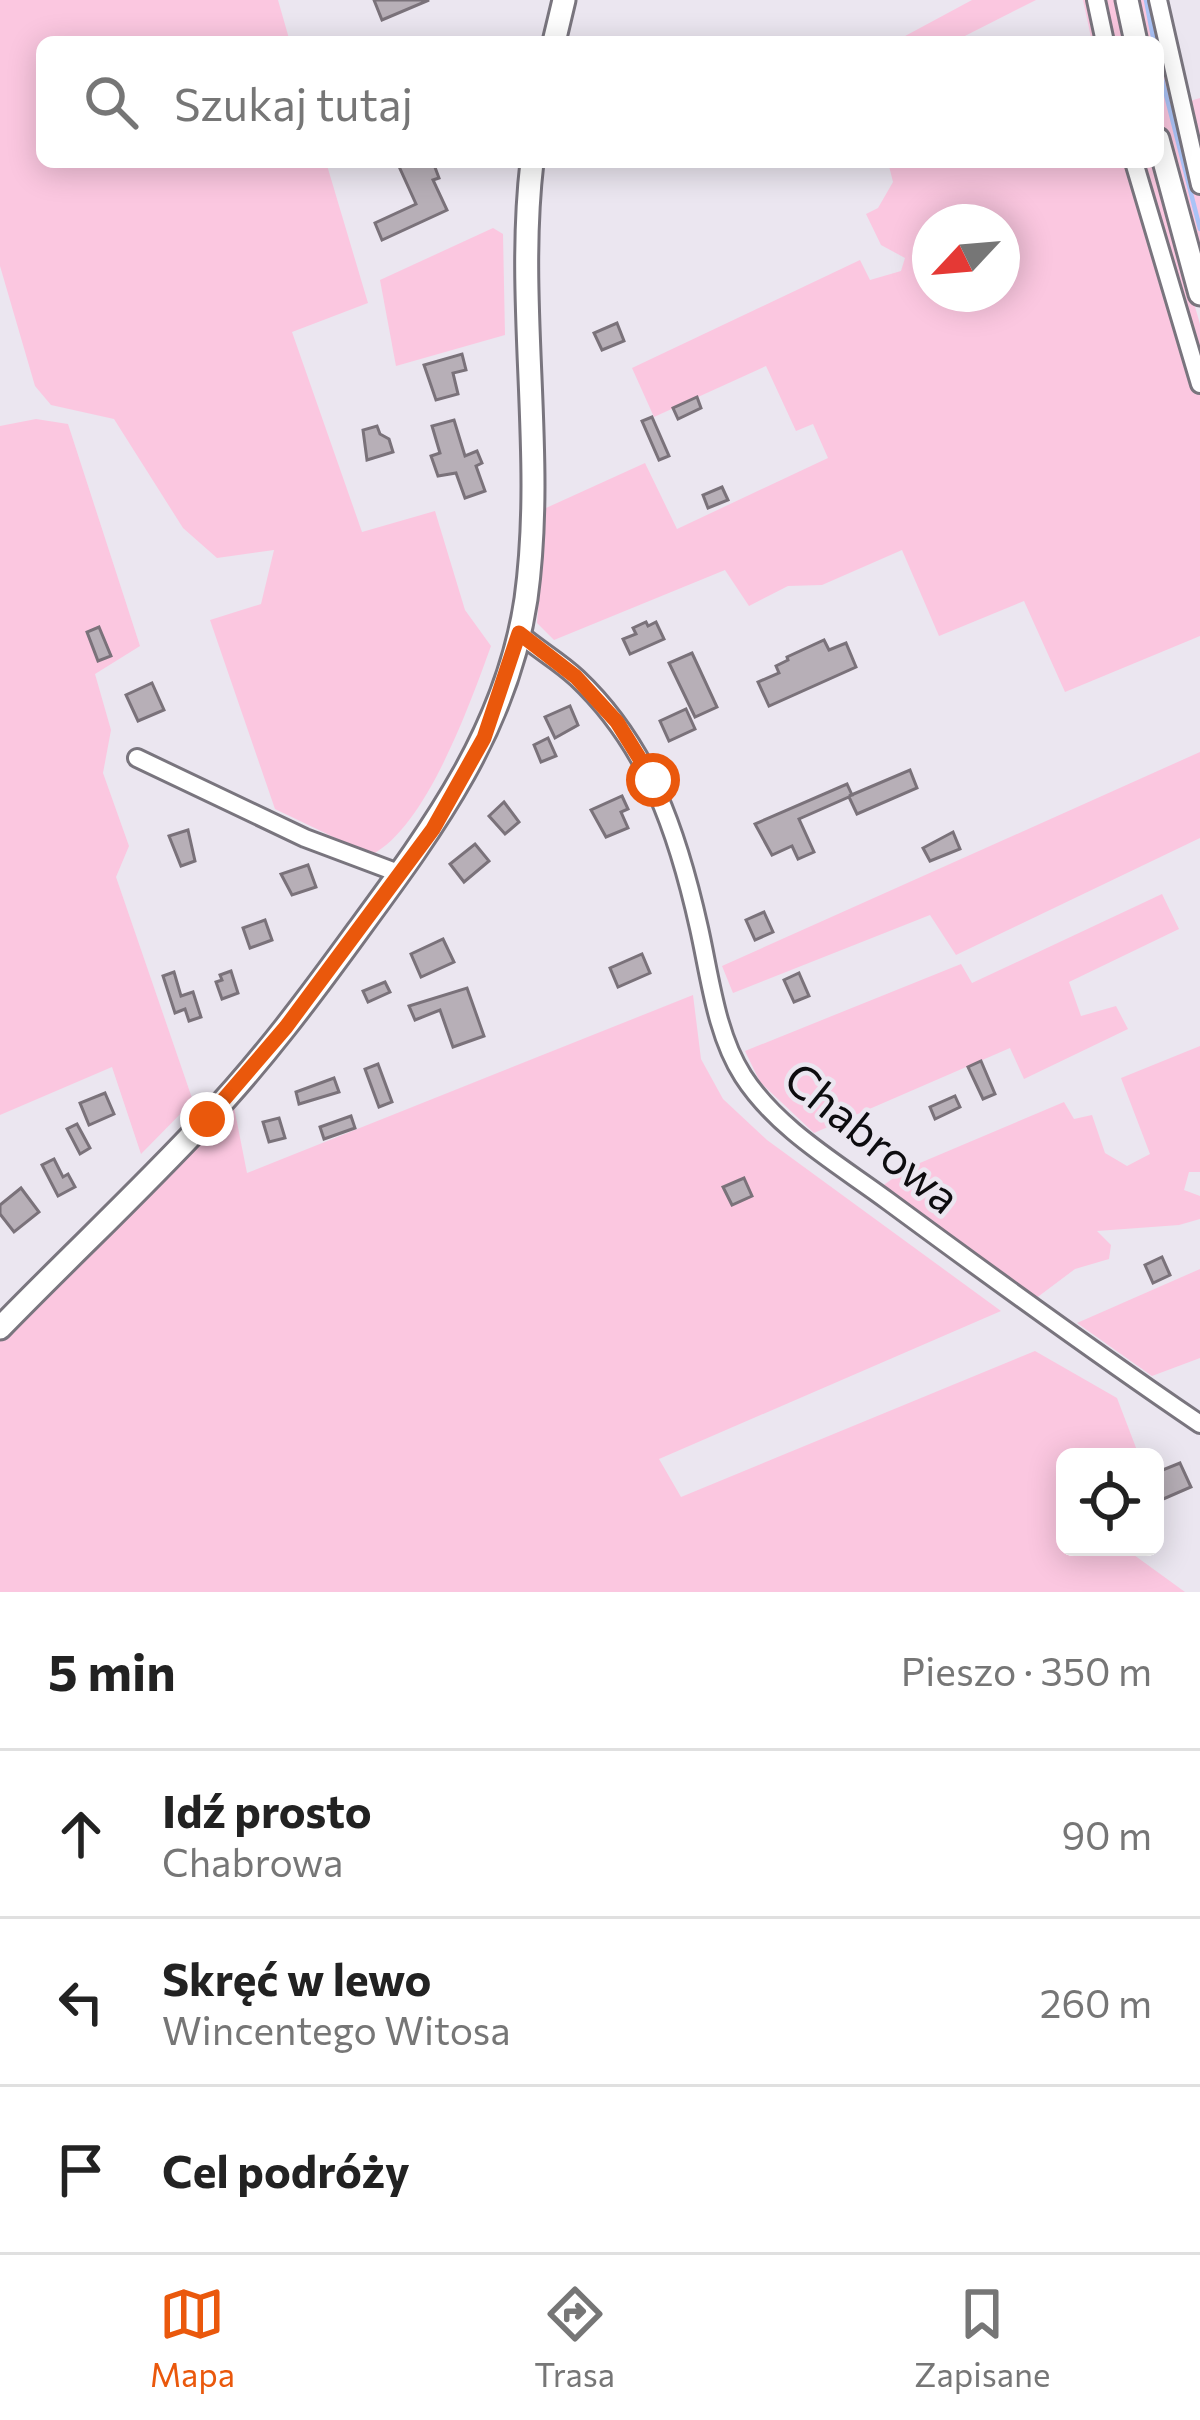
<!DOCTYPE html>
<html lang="pl">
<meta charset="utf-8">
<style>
:root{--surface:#fff;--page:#f6f6f6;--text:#222;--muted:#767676;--line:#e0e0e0;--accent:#ea580c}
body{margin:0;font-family:Commissioner,sans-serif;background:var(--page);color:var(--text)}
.controls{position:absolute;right:36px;bottom:36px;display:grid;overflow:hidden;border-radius:18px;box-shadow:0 6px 30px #0003}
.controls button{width:108px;height:108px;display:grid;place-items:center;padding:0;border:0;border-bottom:3px solid var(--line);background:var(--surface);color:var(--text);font:60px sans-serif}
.compass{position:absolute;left:912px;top:204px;width:108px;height:108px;border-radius:50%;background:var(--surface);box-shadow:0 6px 30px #0003;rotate:244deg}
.stop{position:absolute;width:36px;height:36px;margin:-27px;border:9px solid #ea580c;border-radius:50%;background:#fff}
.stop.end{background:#ea580c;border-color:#fff;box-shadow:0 3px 12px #0008}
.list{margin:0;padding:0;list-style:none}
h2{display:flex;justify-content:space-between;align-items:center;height:156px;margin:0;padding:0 48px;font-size:51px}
h2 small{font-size:39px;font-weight:400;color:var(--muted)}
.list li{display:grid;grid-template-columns:78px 1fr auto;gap:36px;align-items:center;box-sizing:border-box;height:168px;padding:0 48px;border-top:3px solid var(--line)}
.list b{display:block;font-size:45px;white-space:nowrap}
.list p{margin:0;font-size:39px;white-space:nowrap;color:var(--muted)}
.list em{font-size:39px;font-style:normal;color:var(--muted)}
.icon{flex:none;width:66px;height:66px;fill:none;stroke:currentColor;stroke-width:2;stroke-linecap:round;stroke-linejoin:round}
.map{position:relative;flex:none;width:1200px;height:1592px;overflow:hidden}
.search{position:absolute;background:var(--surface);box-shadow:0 6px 30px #0003;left:36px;right:36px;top:36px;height:132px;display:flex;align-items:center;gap:30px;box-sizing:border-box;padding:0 42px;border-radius:18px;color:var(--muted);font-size:45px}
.sheet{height:660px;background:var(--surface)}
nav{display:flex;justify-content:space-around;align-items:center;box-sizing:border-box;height:168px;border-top:3px solid var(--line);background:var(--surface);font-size:33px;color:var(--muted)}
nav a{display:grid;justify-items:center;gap:6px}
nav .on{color:var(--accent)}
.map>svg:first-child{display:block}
.green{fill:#fbc7e0;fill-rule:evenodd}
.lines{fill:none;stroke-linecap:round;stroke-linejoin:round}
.stream{stroke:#aac3f7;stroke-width:4.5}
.building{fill:#b7afb7;stroke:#7a727a;stroke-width:3}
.minor-casing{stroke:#79757e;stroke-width:22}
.major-casing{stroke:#79757e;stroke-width:27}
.minor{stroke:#fff;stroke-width:16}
.major{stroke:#fff;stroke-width:21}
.route{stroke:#ea580c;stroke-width:15}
.labels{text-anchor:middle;stroke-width:9;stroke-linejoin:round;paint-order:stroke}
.street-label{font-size:45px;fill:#0d0c0f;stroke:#ebe6f0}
</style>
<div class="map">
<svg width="1200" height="1592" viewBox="0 0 1200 1592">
<rect width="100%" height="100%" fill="#ebe6f0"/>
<g class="green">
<path d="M0 0H278L290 42H42V162H326L368 303 292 332 362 532 435 511 465 610 491 646C470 704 426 828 371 855L275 809 210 620 261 604 274 550 217 558 183 528 114 419 51 405 35 386 0 266Z"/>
<path d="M972 0H1036L953 42H894Z"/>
<path d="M1083 0H1118L1126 42H1092Z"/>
<path d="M1136 0H1165L1190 101 1200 98V266L1158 103V42H1145Z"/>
<path d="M894 162H1153L1200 324V636L1065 692 1024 601 939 636 902 550 822 585 788 586 749 606 725 570 554 640 537 623 546 508 645 463 677 529 828 458 813 424 796 431 766 366 654 417 632 368 860 260 870 280 901 271 905 258 881 245 866 214 878 208 893 182 889 166ZM930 222H1002V294H930Z"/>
<path d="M493 228 503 234 505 335 396 366 380 280Z"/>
<path d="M36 419 68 424 140 646 95 674 111 730 103 773 129 846 116 877 193 1101 141 1154 112 1067 0 1115V426Z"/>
<path d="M1200 752V838L956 955 930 915 733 993 722 966Z"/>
<path d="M1162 894 1179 929 1069 982 1081 1016 1116 1006 1128 1029 1024 1079 1010 1048 814 1133 760 1082 745 1051 961 964 972 983Z"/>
<path d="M693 995 701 1059 723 1099 767 1140 1001 1311 659 1459 681 1497 1035 1351 1117 1398 1138 1453 1134 1457H1065V1547H1123L1185 1592H0V1310L45 1266 233 1102 247 1173Z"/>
<path d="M1200 1046V1172H1189L1184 1190 1200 1196V1219L1179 1225 1097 1231 1111 1245 1109 1259 1075 1269 1027 1305 875 1191 908 1168 1064 1102 1074 1119 1092 1115 1105 1153 1127 1166 1150 1154 1121 1078Z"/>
<path d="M1200 1269V1358L1152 1376 1077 1323Z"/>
</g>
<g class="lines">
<g class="stream">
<path d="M1146 0 1154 42"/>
<path d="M1158 63 1200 229"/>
</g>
</g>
<g class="building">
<path d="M374 0H429L382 20Z"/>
<path d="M397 162H433L439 178 433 180 447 210 382 240 375 223 416 204Z"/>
<path d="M617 323 624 341 602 350 594 333Z"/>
<path d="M462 354 466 370 453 373 458 394 436 400 424 365Z"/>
<path d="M697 397 701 408 678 419 673 408Z"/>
<path d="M652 417 669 456 659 460 642 421Z"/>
<path d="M454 420 465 456 477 451 482 463 476 466 485 491 465 498 456 473 438 476 431 456 440 453 432 426Z"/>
<path d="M377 426 380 434 389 439 393 452 367 460 363 430Z"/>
<path d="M722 487 728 500 708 508 703 495Z"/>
<path d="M646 622 648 626 656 622 664 639 630 654 623 639 636 634 633 628Z"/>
<path d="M99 627 111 656 98 661 87 632Z"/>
<path d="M824 640 829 650 846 643 856 667 769 706 758 682 779 673 776 666 788 660 787 657Z"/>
<path d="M692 653 717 707 695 717 669 663Z"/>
<path d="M152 683 164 710 138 721 126 695Z"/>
<path d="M570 706 578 725 555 738 545 717Z"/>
<path d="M686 709 695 729 669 741 660 721Z"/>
<path d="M548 738 556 756 541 762 534 745Z"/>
<path d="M910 770 917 788 857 814 849 797 799 819 814 852 798 859 792 846 772 855 755 824 847 784 852 795 849 796Z"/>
<path d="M622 796 628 809 621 812 628 828 606 837 591 810Z"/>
<path d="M504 802 519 822 505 834 489 816Z"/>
<path d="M188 830 195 861 181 866 169 836Z"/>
<path d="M953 832 960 849 930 861 923 848Z"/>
<path d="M475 844 489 861 464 882 450 864Z"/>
<path d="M308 865 316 887 292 895 281 874Z"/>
<path d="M764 912 773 932 755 940 746 920Z"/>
<path d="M265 920 272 940 250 948 243 928Z"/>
<path d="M443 939 454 962 421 977 411 954Z"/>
<path d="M642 954 650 973 618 987 610 968Z"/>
<path d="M231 971 238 993 222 999 216 982 222 980 220 975Z"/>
<path d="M174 972 181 996 193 992 201 1017 189 1021 185 1009 175 1013 163 976Z"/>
<path d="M799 973 809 996 794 1002 784 980Z"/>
<path d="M385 982 390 992 368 1002 363 991Z"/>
<path d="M467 988 484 1036 453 1047 440 1010 415 1020 409 1006Z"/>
<path d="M981 1061 995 1094 983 1099 968 1067Z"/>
<path d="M378 1064 392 1102 379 1107 365 1069Z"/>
<path d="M334 1078 339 1092 299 1104 296 1092Z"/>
<path d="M105 1093 114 1114 89 1125 80 1103Z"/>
<path d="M955 1096 960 1107 935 1119 930 1107Z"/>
<path d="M351 1116 355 1128 324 1139 320 1127Z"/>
<path d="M279 1118 285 1138 269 1142 263 1122Z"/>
<path d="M77 1124 90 1148 80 1154 67 1129Z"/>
<path d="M54 1159 63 1177 68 1174 75 1187 58 1196 42 1165Z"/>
<path d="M744 1178 752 1196 732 1205 723 1187Z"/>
<path d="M21 1188 39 1212 14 1232 0 1214V1205Z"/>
<path d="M1162 1257 1170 1275 1153 1283 1145 1265Z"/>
<path d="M1180 1463 1191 1487 1161 1500 1155 1487V1473Z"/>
</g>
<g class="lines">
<g class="minor-casing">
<g id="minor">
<path d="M1096 0 1105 42"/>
<path d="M1158 0 1200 185"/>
<path d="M1134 162 1200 384"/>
<path d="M519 633C537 649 559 661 577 678 649 746 678 834 699 928 710 977 716 1034 743 1076 777 1129 838 1164 888 1201 991 1277 1094 1352 1200 1424"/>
<path d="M137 758 305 838 401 874"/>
</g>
</g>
<g class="major-casing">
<g id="major">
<path d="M1127 0 1136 42"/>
<path d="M554 42 564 0"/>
<path d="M1158 139 1200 294"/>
<path d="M0 1328C68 1258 139 1192 205 1121 262 1061 311 995 359 929 434 827 507 728 526 599 546 454 515 307 532 162"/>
</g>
</g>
<use href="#minor" class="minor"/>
<use href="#major" class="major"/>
</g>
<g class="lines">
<path class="route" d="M207 1119 286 1027 433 829 484 738 519 633 576 677 617 722 653 780"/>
</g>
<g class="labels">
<g class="street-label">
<text transform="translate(872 1138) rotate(39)" y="16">Chabrowa</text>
</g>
</g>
</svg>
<div class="controls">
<button><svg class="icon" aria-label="locate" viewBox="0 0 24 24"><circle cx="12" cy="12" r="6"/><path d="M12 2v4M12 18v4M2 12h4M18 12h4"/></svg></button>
</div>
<svg class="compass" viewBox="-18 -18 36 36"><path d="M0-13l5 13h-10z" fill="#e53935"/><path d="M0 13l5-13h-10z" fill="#767676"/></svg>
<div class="stop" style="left:653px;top:780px"></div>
<div class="stop end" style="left:207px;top:1119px"></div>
<div class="search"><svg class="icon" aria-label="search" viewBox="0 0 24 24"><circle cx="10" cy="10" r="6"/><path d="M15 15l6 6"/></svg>Szukaj tutaj</div>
</div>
<section class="sheet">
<h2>5 min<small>Pieszo · 350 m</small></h2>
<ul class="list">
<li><svg class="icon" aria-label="ahead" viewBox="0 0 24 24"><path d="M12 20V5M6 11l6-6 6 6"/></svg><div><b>Idź prosto</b><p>Chabrowa</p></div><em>90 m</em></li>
<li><svg class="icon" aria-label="left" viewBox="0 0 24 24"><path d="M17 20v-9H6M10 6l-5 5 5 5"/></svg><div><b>Skręć w lewo</b><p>Wincentego Witosa</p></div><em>260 m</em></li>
<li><svg class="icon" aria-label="arrive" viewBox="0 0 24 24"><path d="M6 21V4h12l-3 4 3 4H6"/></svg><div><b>Cel podróży</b></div></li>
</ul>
</section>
<nav>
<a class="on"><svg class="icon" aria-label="map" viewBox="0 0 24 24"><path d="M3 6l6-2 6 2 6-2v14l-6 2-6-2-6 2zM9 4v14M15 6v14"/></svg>Mapa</a>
<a><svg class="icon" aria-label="directions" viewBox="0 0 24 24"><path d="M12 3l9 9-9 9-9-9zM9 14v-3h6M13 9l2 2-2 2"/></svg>Trasa</a>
<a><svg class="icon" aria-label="saved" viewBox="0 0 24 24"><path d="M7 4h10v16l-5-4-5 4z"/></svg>Zapisane</a>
</nav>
